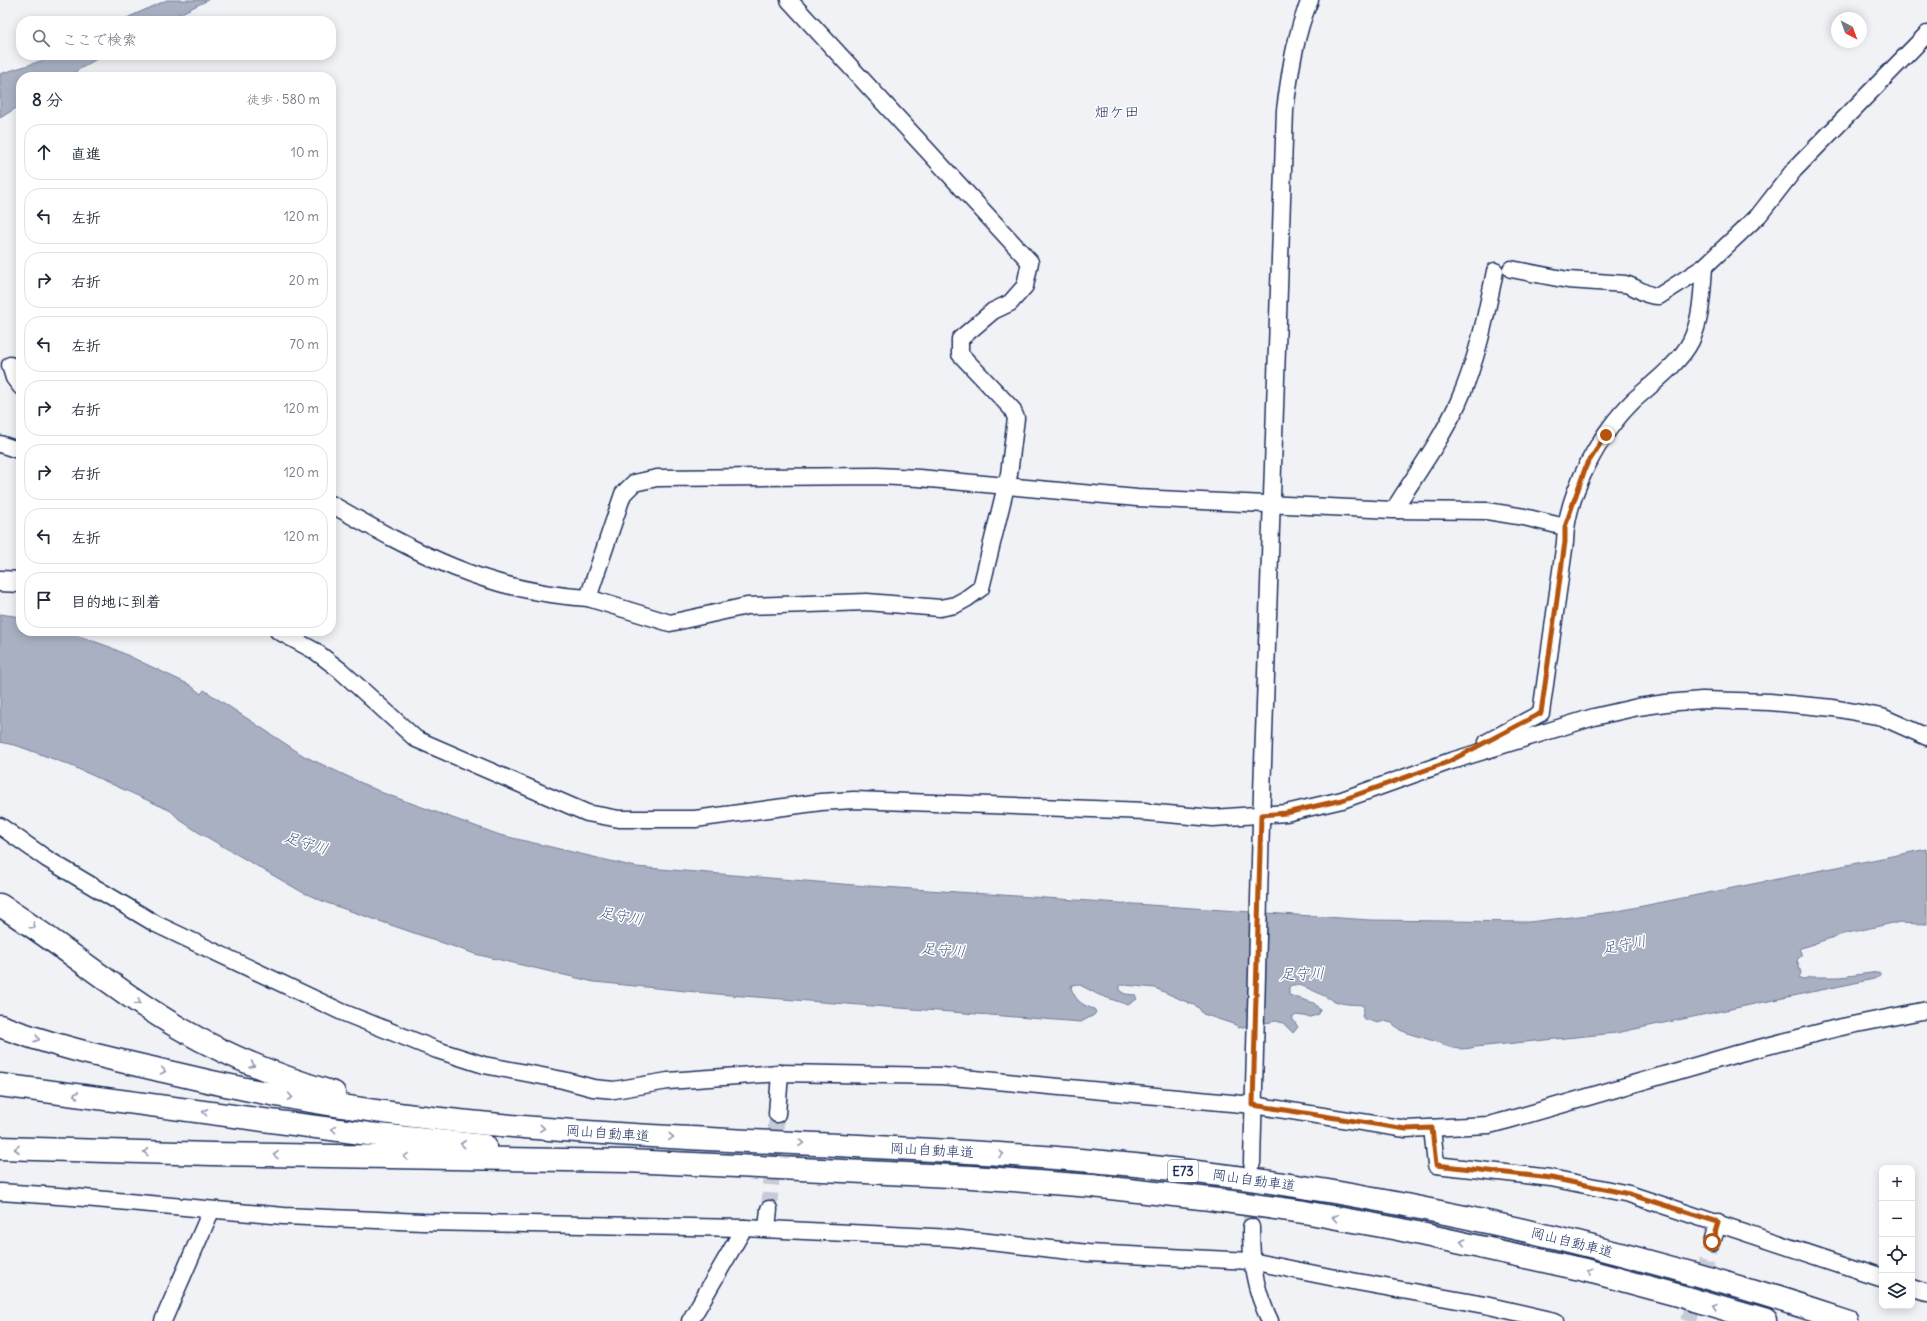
<!DOCTYPE html>
<html lang="ja">
<meta charset="utf-8">
<style>
:root{--surface:#fff;--page:#f6f6f7;--text:#1f2937;--muted:#747a83;--line:#e0e1e3}
body{margin:0;font-family:Delius,"Klee One",sans-serif;background:var(--page);color:var(--text)}
.controls{position:absolute;right:12px;bottom:12px;display:grid;overflow:hidden;border-radius:8px;box-shadow:0 2px 10px #0003}
.controls button{width:36px;height:36px;display:grid;place-items:center;padding:0;border:0;border-bottom:1px solid var(--line);background:var(--surface);color:var(--text);font:20px sans-serif}
.compass{position:absolute;left:1831px;top:12px;width:36px;height:36px;border-radius:50%;background:var(--surface);box-shadow:0 2px 10px #0003;rotate:139deg}
.stop{position:absolute;width:12px;height:12px;margin:-9px;border:3px solid #b45309;border-radius:50%;background:#fff}
.stop.end{background:#b45309;border-color:#fff;box-shadow:0 1px 4px #0008}
.list{margin:0;padding:0;list-style:none}
h2{display:flex;justify-content:space-between;align-items:center;height:52px;margin:0;padding:0 16px;font-size:17px}
h2 small{font-size:13px;font-weight:400;color:var(--muted)}
.list li{display:grid;grid-template-columns:26px 1fr auto;gap:12px;align-items:center;box-sizing:border-box;height:56px;margin:0 8px 8px;padding:0 8px;border:1px solid var(--line);border-radius:16px}
.list b{display:block;font-size:15px;white-space:nowrap}
.list em{font-size:13px;font-style:normal;color:var(--muted)}
.icon{flex:none;width:22px;height:22px;fill:none;stroke:currentColor;stroke-width:2;stroke-linecap:round;stroke-linejoin:round}
.map{position:relative;flex:none;width:1927px;height:1321px;overflow:hidden}
.search{position:absolute;background:var(--surface);box-shadow:0 2px 10px #0003;left:16px;top:16px;width:320px;height:44px;display:flex;align-items:center;gap:10px;box-sizing:border-box;padding:0 14px;border-radius:16px;color:var(--muted);font-size:15px}
.panel{position:absolute;background:var(--surface);box-shadow:0 2px 10px #0003;left:16px;top:72px;width:320px;height:564px;border-radius:16px}
.map>svg:first-child{display:block}
.water{fill:#a8b0c2;stroke:#707c9a}
.lines{fill:none;stroke-linecap:round;stroke-linejoin:round}
.minor-tunnel{stroke:#c6cbd7;stroke-width:16;stroke-dasharray:16 8;stroke-linecap:butt}
.minor-casing{stroke:#1b2f5e;stroke-width:19}
.major-casing{stroke:#1b2f5e;stroke-width:23}
.highway-casing{stroke:#1b2f5e;stroke-width:25}
.minor{stroke:#fff;stroke-width:16}
.major{stroke:#fff;stroke-width:20}
.highway{stroke:#fff;stroke-width:22}
.oneway{stroke:#8d97ae}
.route{stroke:#b45309;stroke-width:5}
.labels{text-anchor:middle;stroke-width:3;stroke-linejoin:round;paint-order:stroke}
.shield{fill:#fff;stroke:#5f6d8e;stroke-width:1}
.shield-label{font-size:13px;font-weight:bold;fill:#1b2f5e}
.street-label{font-size:14px;fill:#1b2f5e;stroke:#fff}
.neighbourhood-label{font-size:15px;fill:#1b2f5e;stroke:#fff}
.water-label{font-size:15px;font-style:italic;fill:#4c5c81;stroke:#fff}
</style>
<div class="map">
<svg width="1927" height="1321" viewBox="0 0 1927 1321">
<rect width="100%" height="100%" fill="#f1f2f5"/>
<filter id="ink" filterUnits="userSpaceOnUse"><feTurbulence type="fractalNoise" baseFrequency=".025" numOctaves="2"/><feDisplacementMap in="SourceGraphic" scale="8" xChannelSelector="R" yChannelSelector="G"/><feConvolveMatrix kernelMatrix="1 2 1 2 8 2 1 2 1" color-interpolation-filters="sRGB"/></filter>
<g filter="url(#ink)">
<g class="water">
<path d="M167 0H208L165 21H120Z"/>
<path d="M60 55H103L67 77H21V105L0 118V74Z"/>
<path d="M0 614 21 617V631H65L110 647 190 685 201 694 204 690 304 756 383 793 500 835 636 867 854 885 1370 920 1529 922 1613 912 1927 849V924L1893 923 1843 934 1801 948 1799 950 1801 952V956L1797 960 1801 973 1799 978 1802 980 1809 977H1840L1879 972 1881 975 1874 979 1616 1033 1475 1047C1465 1050 1450 1050 1441 1043L1410 1034 1400 1030 1392 1023 1384 1021 1378 1023 1364 1019 1362 1016 1364 1008 1362 1005C1355 1004 1345 1005 1338 1002 1328 1000 1297 978 1289 987V995L1314 1003 1320 1010 1319 1014 1311 1017 1296 1015 1292 1018 1298 1027 1293 1033 1283 1023 1276 1021 1238 1028 1236 1025 1203 1014 1198 1007 1155 988 1125 985H1120V991L1125 994 1135 995 1137 999 1128 1005 1099 995 1078 984 1072 985 1071 988C1076 1001 1082 1005 1094 1009L1096 1012 1094 1015 1081 1022 717 994 594 982 475 954 327 903 302 892 198 832 180 820 171 811 156 804 67 764 18 746 0 742Z"/>
</g>
<g class="lines">
<g class="minor-tunnel">
<path d="M769 1209 777 1114"/>
<path d="M1251 1227 1252 1169"/>
<path d="M1688 1321 1712 1243"/>
</g>
<g class="minor-casing">
<g id="minor">
<path d="M1511 269 1568 280 1625 284C1638 287 1646 297 1659 296L1704 267"/>
<path d="M10 365 14 378 21 387"/>
<path d="M0 444 21 451"/>
<path d="M331 504C417 553 486 592 588 598L623 494 634 483 657 478 877 476 919 478 1137 498 1393 510 1487 511 1524 517 1565 527"/>
<path d="M1398 510V503C1419 470 1442 438 1458 403 1477 361 1486 316 1495 271"/>
<path d="M588 598 670 623 747 606 867 602 940 608 955 605 966 599 981 588 1009 474 1016 418 1012 409 960 354V339L993 311 1010 303 1025 286 1030 262 789 0"/>
<path d="M278 631 315 651 340 670 416 739 587 813 619 819H695L821 802 854 800 1146 811 1145 812 1213 818 1286 813 1342 800 1448 762 1594 717 1638 707 1666 703 1702 700 1770 702 1833 708 1882 717 1927 737"/>
<path d="M1487 742 1541 713 1565 542C1566 494 1600 433 1634 400 1652 384 1680 363 1691 341 1702 318 1702 292 1704 267L1759 215 1794 170 1927 34"/>
<path d="M0 826 47 859 156 924 342 1012 437 1050 484 1065 563 1080 593 1088 614 1090 668 1081 780 1073 942 1076 1253 1105 1406 1129 1489 1125 1508 1120 1740 1053 1837 1028 1927 1010"/>
<path d="M777 1114 780 1073"/>
<path d="M1432 1128 1436 1165 1551 1178 1629 1194 1882 1278"/>
<path d="M1252 1163 1261 823 1285 110C1290 73 1295 34 1310 0"/>
<path d="M0 1192 73 1197 284 1216 423 1222 744 1228 953 1238 1088 1253 1251 1261 1330 1277 1485 1305 1555 1321"/>
<path d="M1251 1227C1251 1263 1254 1288 1270 1321"/>
<path d="M767 1229 769 1209"/>
<path d="M1712 1243 1718 1222"/>
<path d="M1912 1288 1927 1293"/>
<path d="M163 1321 211 1211"/>
<path d="M690 1321 744 1228"/>
</g>
</g>
<g class="major-casing">
<path id="major" d="M0 581 21 582"/>
</g>
<g class="highway-casing">
<g id="highway">
<path d="M0 905C62 944 117 992 181 1029 229 1057 280 1077 334 1093"/>
<path d="M0 1026C53 1046 108 1058 164 1071 246 1091 330 1106 414 1116 639 1143 866 1141 1092 1161 1349 1183 1601 1240 1847 1321"/>
<path d="M0 1085 369 1134 485 1146"/>
<path d="M0 1148 212 1154 627 1161 972 1177 1092 1186 1210 1199 1304 1212 1398 1229 1585 1270 1677 1295 1766 1321"/>
</g>
</g>
<use href="#minor" class="minor"/>
<use href="#major" class="major"/>
<use href="#highway" class="highway"/>
</g>
<defs><path id="oneway-chevron" d="M-2-3.5L2.5 0L-2 3.5" fill="none" stroke-width="1.6" stroke-linecap="round" stroke-linejoin="round"/></defs>
<g class="oneway">
<use href="#oneway-chevron" transform="translate(33 926) rotate(35)"/>
<use href="#oneway-chevron" transform="translate(138 1002) rotate(34)"/>
<use href="#oneway-chevron" transform="translate(37 1039) rotate(19)"/>
<use href="#oneway-chevron" transform="translate(252 1065) rotate(22)"/>
<use href="#oneway-chevron" transform="translate(163 1071) rotate(13)"/>
<use href="#oneway-chevron" transform="translate(76 1095) rotate(-173)"/>
<use href="#oneway-chevron" transform="translate(290 1097) rotate(10)"/>
<use href="#oneway-chevron" transform="translate(205 1112) rotate(-173)"/>
<use href="#oneway-chevron" transform="translate(542 1128) rotate(5)"/>
<use href="#oneway-chevron" transform="translate(334 1129) rotate(-173)"/>
<use href="#oneway-chevron" transform="translate(671 1137) rotate(3)"/>
<use href="#oneway-chevron" transform="translate(801 1143) rotate(3)"/>
<use href="#oneway-chevron" transform="translate(463 1144) rotate(-174)"/>
<use href="#oneway-chevron" transform="translate(17 1149) rotate(-180)"/>
<use href="#oneway-chevron" transform="translate(146 1152) rotate(-178)"/>
<use href="#oneway-chevron" transform="translate(1001 1154) rotate(4)"/>
<use href="#oneway-chevron" transform="translate(276 1155) rotate(-179)"/>
<use href="#oneway-chevron" transform="translate(406 1157) rotate(-179)"/>
<use href="#oneway-chevron" transform="translate(1335 1218) rotate(-170)"/>
<use href="#oneway-chevron" transform="translate(1463 1242) rotate(-168)"/>
<use href="#oneway-chevron" transform="translate(1590 1272) rotate(-165)"/>
<use href="#oneway-chevron" transform="translate(1715 1306) rotate(-163)"/>
</g>
</g>
<g class="lines" filter="url(#ink)">
<path class="route" d="M1606 435 1586 466 1565 527V542L1541 713 1448 762 1342 800 1286 813 1261 815 1253 1105 1406 1129 1432 1128 1436 1165 1551 1178 1629 1194 1718 1222 1712 1242"/>
</g>
<g class="labels">
<rect class="shield" x="1168" y="1160" width="30" height="22" rx="3"/>
<g class="shield-label">
<text x="1183" y="1176">E73</text>
</g>
<g class="street-label">
<text transform="translate(608 1133) rotate(4)" y="5">岡山自動車道</text>
<text transform="translate(932 1150) rotate(3)" y="5">岡山自動車道</text>
<text transform="translate(1254 1180) rotate(8)" y="5">岡山自動車道</text>
<text transform="translate(1572 1242) rotate(14)" y="5">岡山自動車道</text>
</g>
<g class="neighbourhood-label">
<text x="1117" y="117">畑ケ田</text>
</g>
<g class="water-label">
<text transform="translate(306 843) rotate(17)" y="5">足守川</text>
<text transform="translate(621 916) rotate(10)" y="5">足守川</text>
<text transform="translate(1624 945) rotate(-11)" y="5">足守川</text>
<text transform="translate(943 950) rotate(4)" y="5">足守川</text>
<text transform="translate(1302 974) rotate(-1)" y="5">足守川</text>
</g>
</g>
</svg>
<div class="controls">
<button>+</button>
<button>−</button>
<button><svg class="icon" aria-label="locate" viewBox="0 0 24 24"><circle cx="12" cy="12" r="6"/><path d="M12 2v4M12 18v4M2 12h4M18 12h4"/></svg></button>
<button><svg class="icon" aria-label="layers" viewBox="0 0 24 24"><path d="M12 4l9 5-9 5-9-5zM3 14l9 5 9-5"/></svg></button>
</div>
<svg class="compass" viewBox="-18 -18 36 36"><path d="M0-13l5 13h-10z" fill="#e53935"/><path d="M0 13l5-13h-10z" fill="#747a83"/></svg>
<div class="stop" style="left:1712px;top:1242px"></div>
<div class="stop end" style="left:1606px;top:435px"></div>
<div class="search"><svg class="icon" aria-label="search" viewBox="0 0 24 24"><circle cx="10" cy="10" r="6"/><path d="M15 15l6 6"/></svg>ここで検索</div>
<section class="panel">
<h2>8 分<small>徒歩 · 580 m</small></h2>
<ul class="list">
<li><svg class="icon" aria-label="ahead" viewBox="0 0 24 24"><path d="M12 20V5M6 11l6-6 6 6"/></svg><div><b>直進</b></div><em>10 m</em></li>
<li><svg class="icon" aria-label="left" viewBox="0 0 24 24"><path d="M17 20v-9H6M10 6l-5 5 5 5"/></svg><div><b>左折</b></div><em>120 m</em></li>
<li><svg class="icon" aria-label="right" viewBox="0 0 24 24"><path d="M7 20v-9h11M14 6l5 5-5 5"/></svg><div><b>右折</b></div><em>20 m</em></li>
<li><svg class="icon" aria-label="left" viewBox="0 0 24 24"><path d="M17 20v-9H6M10 6l-5 5 5 5"/></svg><div><b>左折</b></div><em>70 m</em></li>
<li><svg class="icon" aria-label="right" viewBox="0 0 24 24"><path d="M7 20v-9h11M14 6l5 5-5 5"/></svg><div><b>右折</b></div><em>120 m</em></li>
<li><svg class="icon" aria-label="right" viewBox="0 0 24 24"><path d="M7 20v-9h11M14 6l5 5-5 5"/></svg><div><b>右折</b></div><em>120 m</em></li>
<li><svg class="icon" aria-label="left" viewBox="0 0 24 24"><path d="M17 20v-9H6M10 6l-5 5 5 5"/></svg><div><b>左折</b></div><em>120 m</em></li>
<li><svg class="icon" aria-label="arrive" viewBox="0 0 24 24"><path d="M6 21V4h12l-3 4 3 4H6"/></svg><div><b>目的地に到着</b></div></li>
</ul>
</section>
</div>
